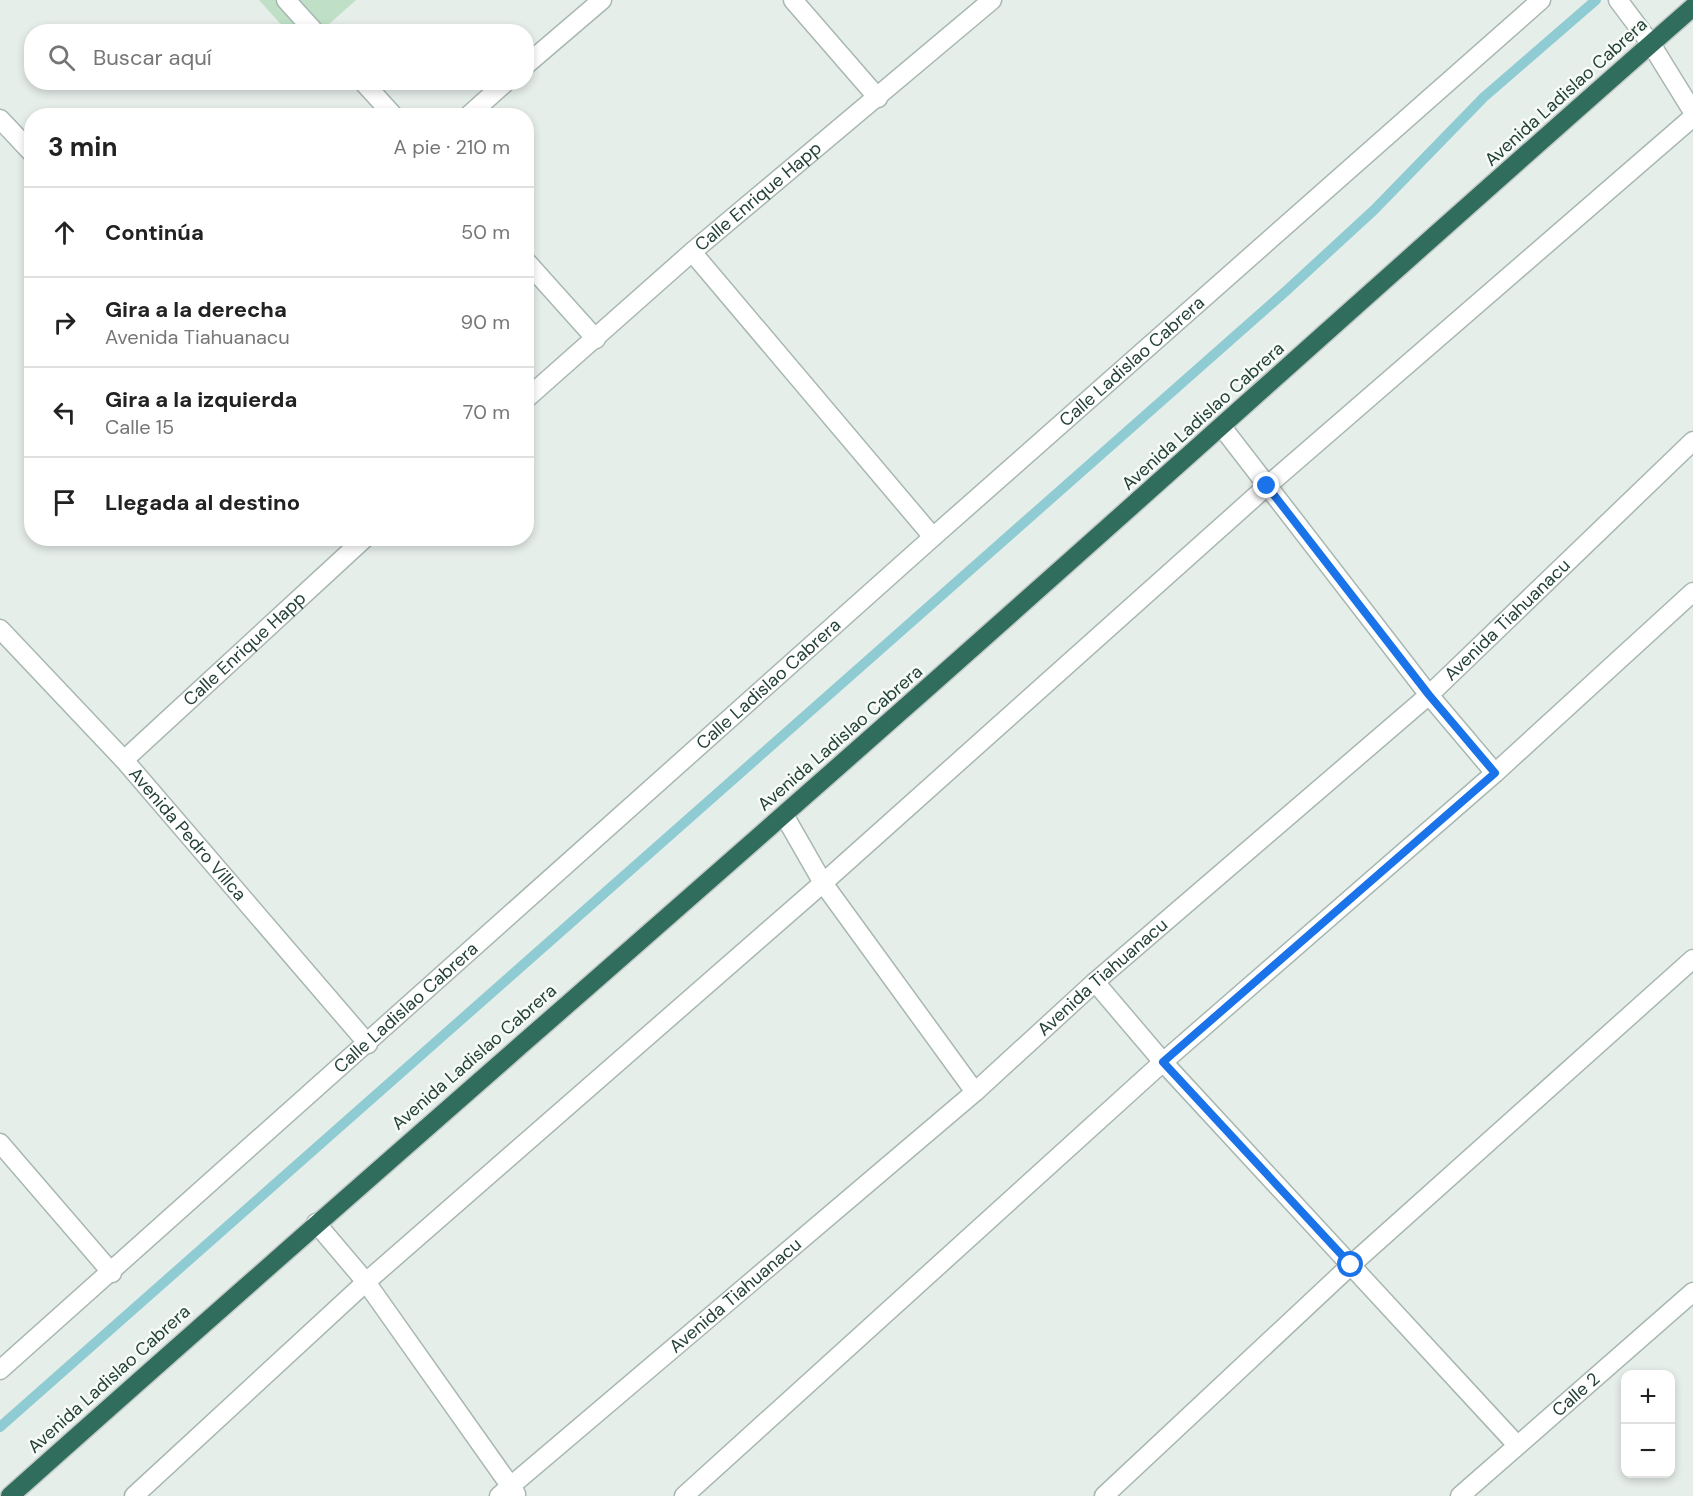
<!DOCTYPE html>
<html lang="es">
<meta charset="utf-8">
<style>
:root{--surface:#fff;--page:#f6f6f6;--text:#222;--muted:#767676;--line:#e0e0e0}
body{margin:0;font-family:"DM Sans",sans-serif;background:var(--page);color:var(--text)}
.controls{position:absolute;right:18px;bottom:18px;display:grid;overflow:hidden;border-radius:12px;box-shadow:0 3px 9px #0003}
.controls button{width:54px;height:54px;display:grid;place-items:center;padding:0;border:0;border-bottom:2px solid var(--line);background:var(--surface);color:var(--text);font:30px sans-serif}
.stop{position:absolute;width:18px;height:18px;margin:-14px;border:4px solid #1a73e8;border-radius:50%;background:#fff}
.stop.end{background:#1a73e8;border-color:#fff;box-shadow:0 2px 6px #0008}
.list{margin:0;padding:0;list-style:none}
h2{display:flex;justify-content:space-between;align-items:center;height:78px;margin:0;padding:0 24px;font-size:26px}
h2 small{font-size:20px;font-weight:400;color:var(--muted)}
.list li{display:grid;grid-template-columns:39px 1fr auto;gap:18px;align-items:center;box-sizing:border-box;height:90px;padding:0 24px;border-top:2px solid var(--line)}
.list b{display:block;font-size:22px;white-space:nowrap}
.list p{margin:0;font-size:20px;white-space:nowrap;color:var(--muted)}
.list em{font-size:20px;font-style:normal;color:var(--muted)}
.icon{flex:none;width:33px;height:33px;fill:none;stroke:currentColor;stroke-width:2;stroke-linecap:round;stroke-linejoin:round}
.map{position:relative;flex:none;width:1693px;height:1496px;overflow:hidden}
.search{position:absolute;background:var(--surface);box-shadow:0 3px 9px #0003;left:24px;top:24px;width:510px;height:66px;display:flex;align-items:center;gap:15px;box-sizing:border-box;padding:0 21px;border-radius:24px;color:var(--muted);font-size:22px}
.panel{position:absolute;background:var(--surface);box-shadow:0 3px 9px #0003;left:24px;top:108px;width:510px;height:438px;border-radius:24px}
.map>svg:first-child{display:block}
.green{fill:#bfdfc6}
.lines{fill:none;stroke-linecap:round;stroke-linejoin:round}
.stream{stroke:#8fcbd2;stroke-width:10}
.street-casing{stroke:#a8b7b1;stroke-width:21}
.highway-casing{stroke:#c2cac7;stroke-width:21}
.street{stroke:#fff;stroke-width:18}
.highway{stroke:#306d5d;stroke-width:18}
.route{stroke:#1a73e8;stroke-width:8}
.labels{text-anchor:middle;stroke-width:5;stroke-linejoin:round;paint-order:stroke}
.street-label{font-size:18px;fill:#244138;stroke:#f7fbf8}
</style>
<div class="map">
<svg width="1693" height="1496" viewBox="0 0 1693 1496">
<rect width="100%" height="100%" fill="#e6eeea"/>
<path class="green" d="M259 0H356L320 32 287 31Z"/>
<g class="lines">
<path class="stream" d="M0 1427 1286 291 1374 210 1484 97 1596 0"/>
<g class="street-casing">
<g id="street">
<path d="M286 0 315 32"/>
<path d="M793 0 878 98"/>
<path d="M1618 0 1651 44 1693 112"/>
<path d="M526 65 602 0"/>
<path d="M363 82 394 116"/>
<path d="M468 116 506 82"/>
<path d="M0 119 32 153"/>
<path d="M692 252 933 537"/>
<path d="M526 261 596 339"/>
<path id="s1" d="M526 399 692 252 992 0"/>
<path d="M1222 427 1429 695 1495 773"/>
<path id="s2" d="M0 629 124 760 368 1044"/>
<path id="s3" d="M124 760 365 538"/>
<path d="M784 815 823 883 975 1092"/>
<path d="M1095 982 1163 1062 1517 1445"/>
<path d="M0 1143 112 1273"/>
<path d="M316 1223 366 1282 516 1494"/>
<path id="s4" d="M0 1370 933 537 1541 0"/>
<path d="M134 1496 366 1282 823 883 1267 486 1693 117"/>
<path id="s5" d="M499 1496 975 1092 1095 982 1429 695 1693 441"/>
<path d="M684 1496 1163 1062 1495 773 1693 592"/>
<path d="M1104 1496 1351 1265 1693 959"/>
<path id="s6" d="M1460 1496 1693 1292"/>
</g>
</g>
<g class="highway-casing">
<path id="highway" d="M10 1496C305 1232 604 974 900 712 1165 478 1427 240 1693 7"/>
</g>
<use href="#street" class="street"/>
<use href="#highway" class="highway"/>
</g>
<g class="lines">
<path class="route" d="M1267 486 1429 695 1495 773 1163 1062 1351 1265"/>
</g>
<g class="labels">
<g class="street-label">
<text transform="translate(1566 92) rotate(-42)" y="6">Avenida Ladislao Cabrera</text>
<text dy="6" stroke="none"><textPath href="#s1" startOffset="308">Calle Enrique Happ</textPath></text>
<text dy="6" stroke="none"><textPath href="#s4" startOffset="1516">Calle Ladislao Cabrera</textPath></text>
<text transform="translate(1203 416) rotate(-42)" y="6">Avenida Ladislao Cabrera</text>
<text dy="6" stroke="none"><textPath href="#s5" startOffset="1336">Avenida Tiahuanacu</textPath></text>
<text dy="6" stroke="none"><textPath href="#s3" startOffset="164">Calle Enrique Happ</textPath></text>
<text dy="6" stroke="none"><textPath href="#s4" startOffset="1030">Calle Ladislao Cabrera</textPath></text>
<text transform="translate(840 738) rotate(-41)" y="6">Avenida Ladislao Cabrera</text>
<text dy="6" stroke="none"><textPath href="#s2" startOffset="278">Avenida Pedro Villca</textPath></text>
<text dy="6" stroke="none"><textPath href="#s5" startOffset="796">Avenida Tiahuanacu</textPath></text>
<text dy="6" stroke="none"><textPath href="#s4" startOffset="544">Calle Ladislao Cabrera</textPath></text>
<text transform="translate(474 1057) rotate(-41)" y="6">Avenida Ladislao Cabrera</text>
<text dy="6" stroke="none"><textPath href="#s5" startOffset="310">Avenida Tiahuanacu</textPath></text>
<text transform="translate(109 1379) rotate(-42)" y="6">Avenida Ladislao Cabrera</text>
<text dy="6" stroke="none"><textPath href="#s6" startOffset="154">Calle 2</textPath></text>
</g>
</g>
</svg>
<div class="controls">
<button>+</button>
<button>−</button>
</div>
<div class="stop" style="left:1351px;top:1265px"></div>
<div class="stop end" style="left:1267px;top:486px"></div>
<div class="search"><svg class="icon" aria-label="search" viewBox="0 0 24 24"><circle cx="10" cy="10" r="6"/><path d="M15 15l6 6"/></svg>Buscar aquí</div>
<section class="panel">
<h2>3 min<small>A pie · 210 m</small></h2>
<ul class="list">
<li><svg class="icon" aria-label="ahead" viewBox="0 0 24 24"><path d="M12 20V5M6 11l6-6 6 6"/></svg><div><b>Continúa</b></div><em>50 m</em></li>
<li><svg class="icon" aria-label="right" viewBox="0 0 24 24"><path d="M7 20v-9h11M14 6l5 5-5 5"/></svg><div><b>Gira a la derecha</b><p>Avenida Tiahuanacu</p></div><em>90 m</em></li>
<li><svg class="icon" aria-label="left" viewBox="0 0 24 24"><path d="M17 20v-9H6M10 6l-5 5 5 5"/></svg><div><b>Gira a la izquierda</b><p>Calle 15</p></div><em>70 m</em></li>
<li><svg class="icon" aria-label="arrive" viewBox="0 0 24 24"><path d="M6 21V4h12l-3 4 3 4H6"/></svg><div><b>Llegada al destino</b></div></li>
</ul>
</section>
</div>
